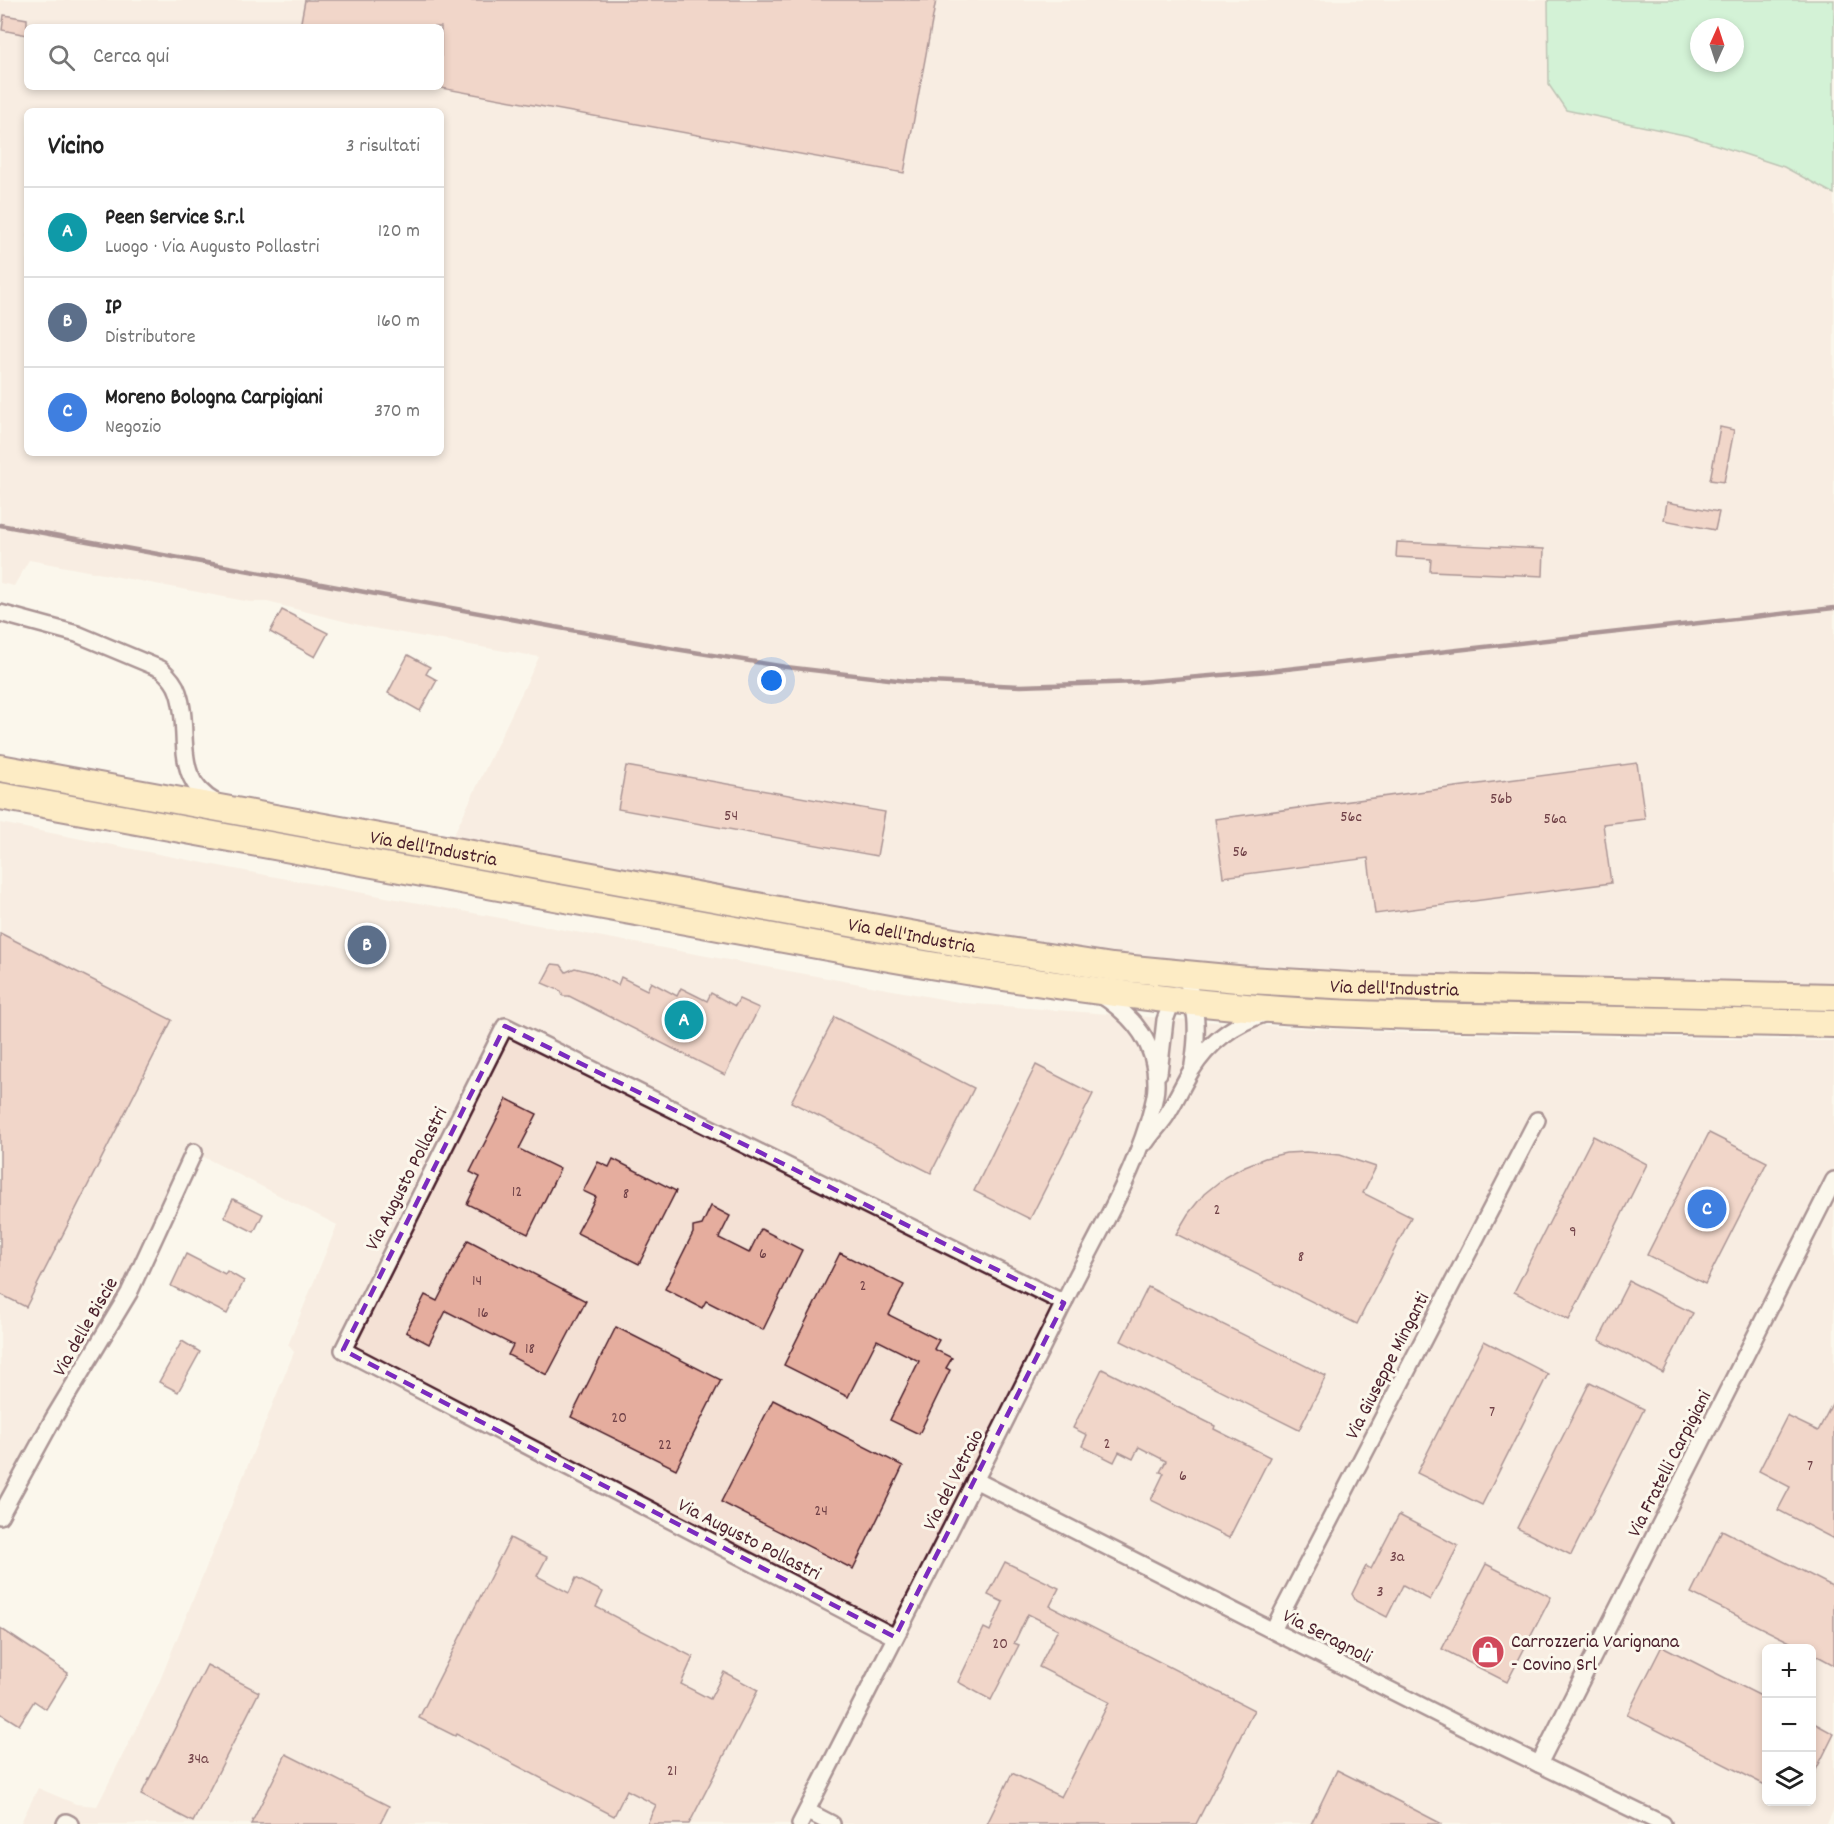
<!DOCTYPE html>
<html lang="it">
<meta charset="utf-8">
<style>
:root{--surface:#fff;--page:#f6f6f6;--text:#222;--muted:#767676;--line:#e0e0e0;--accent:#1a73e8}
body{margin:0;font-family:Dekko,sans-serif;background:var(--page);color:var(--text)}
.controls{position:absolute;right:18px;bottom:18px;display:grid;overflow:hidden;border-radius:9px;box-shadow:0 3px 9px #0003}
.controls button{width:54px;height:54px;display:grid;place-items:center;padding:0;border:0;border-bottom:2px solid var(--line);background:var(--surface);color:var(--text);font:30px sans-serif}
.compass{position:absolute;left:1690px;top:18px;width:54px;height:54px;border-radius:50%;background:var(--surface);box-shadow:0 3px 9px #0003;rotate:3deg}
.you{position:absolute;left:772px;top:681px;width:21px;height:21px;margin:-15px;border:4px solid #fff;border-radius:50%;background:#1a73e8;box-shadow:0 0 0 9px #1a73e833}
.badge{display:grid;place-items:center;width:39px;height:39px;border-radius:50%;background:var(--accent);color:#fff;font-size:20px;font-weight:700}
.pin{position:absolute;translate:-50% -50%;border:3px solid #fff;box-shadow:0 2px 6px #0006}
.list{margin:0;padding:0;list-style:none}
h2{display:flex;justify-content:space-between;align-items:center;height:78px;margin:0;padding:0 24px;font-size:26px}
h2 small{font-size:20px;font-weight:400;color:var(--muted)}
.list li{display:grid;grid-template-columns:39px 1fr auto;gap:18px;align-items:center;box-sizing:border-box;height:90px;padding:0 24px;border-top:2px solid var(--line)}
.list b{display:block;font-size:22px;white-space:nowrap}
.list p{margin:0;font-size:20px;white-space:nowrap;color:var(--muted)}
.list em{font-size:20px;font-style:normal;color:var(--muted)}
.icon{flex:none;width:33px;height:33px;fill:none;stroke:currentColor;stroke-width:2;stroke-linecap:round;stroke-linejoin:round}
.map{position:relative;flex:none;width:1834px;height:1824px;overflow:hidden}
.search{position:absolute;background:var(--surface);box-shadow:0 3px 9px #0003;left:24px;top:24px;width:420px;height:66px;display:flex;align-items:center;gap:15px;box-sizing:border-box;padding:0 21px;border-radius:9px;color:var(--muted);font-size:22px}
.panel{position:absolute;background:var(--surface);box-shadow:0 3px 9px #0003;left:24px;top:108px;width:420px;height:348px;border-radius:9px}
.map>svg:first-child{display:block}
.built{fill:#f4e1d5;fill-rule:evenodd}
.green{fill:#a2ebba;stroke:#768572;stroke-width:1.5;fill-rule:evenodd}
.building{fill:#e5ad9e;stroke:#4a1f2b;stroke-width:1.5}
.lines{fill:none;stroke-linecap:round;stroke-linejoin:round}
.minor-casing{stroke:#4a1f2b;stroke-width:20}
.primary-casing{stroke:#4a1f2b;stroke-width:30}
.minor{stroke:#fbf7ec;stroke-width:15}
.primary{stroke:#fedd96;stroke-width:26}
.rail{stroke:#4a1f2b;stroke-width:4.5}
.marked{fill:none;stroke:#7b2cbf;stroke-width:4.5;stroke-dasharray:12 8;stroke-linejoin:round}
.labels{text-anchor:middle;stroke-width:6;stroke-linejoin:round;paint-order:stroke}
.number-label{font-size:16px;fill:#714248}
.street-label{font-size:20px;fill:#4a1f2b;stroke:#fbf7ec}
.poi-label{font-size:20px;fill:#4a1f2b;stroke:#fbf7ec;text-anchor:start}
</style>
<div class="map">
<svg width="1834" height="1824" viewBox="0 0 1834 1824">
<rect width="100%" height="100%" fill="#fbf7ec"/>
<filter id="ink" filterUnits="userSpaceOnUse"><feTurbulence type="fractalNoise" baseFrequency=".0167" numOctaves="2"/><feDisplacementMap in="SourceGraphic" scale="12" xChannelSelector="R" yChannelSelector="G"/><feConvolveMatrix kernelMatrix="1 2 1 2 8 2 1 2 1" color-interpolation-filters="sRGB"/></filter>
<g filter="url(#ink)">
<g class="built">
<path d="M0 0H1834V983L1437 976 1304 971 1226 966 1117 954 1024 941 452 838 539 657 367 627 267 602H250L29 560 14 586 0 583ZM27 27H441V87H27ZM1699 27H1735V63H1699ZM27 111H441V453H27Z"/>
<path d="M0 823 271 876 964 1003 1283 1027 1418 1033 1834 1041V1809L1827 1824H20L38 1788 76 1804 97 1806 158 1685 294 1352 288 1345 337 1225 194 1152 152 1248 0 1518ZM1766 1648H1812V1802H1766Z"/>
</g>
<path class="green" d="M1548 0H1834V194L1784 167 1689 136 1566 110 1549 85ZM1699 27H1735V63H1699Z"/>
<g class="building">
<path d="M305 0H936L904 173 441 88V27H300Z"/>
<path d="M4 15 27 19V35L2 30Z"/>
<path d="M1720 427 1734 430 1724 482 1710 480Z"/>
<path d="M1667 502 1719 512 1715 530 1664 520Z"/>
<path d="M1397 542 1544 549 1543 576 1430 571 1431 559 1396 557Z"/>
<path d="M282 610 328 633 315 657 270 632Z"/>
<path d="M408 655 430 667 426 674 437 680 420 711 388 693Z"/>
<path d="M1637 763 1645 819 1603 824 1611 883 1375 914 1368 858 1223 877 1215 819Z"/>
<path d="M626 766 885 812 877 856 618 809Z"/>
<path d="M0 933 172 1020 26 1307 0 1294Z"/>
<path d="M552 964 561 965 566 972 575 968 591 972 618 985 621 977 647 990 651 982 677 996 681 988 707 1001 711 993 735 1006 739 999 759 1008 725 1075 569 996H563L561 991 542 983Z"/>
<path d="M835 1017 974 1088 931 1173 791 1102Z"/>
<path d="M1036 1065 1093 1094 1030 1219 974 1191Z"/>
<path d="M507 1099 537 1114 519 1149 560 1169 528 1234 467 1204 480 1177 470 1172Z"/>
<path d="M1709 1133 1767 1162 1705 1284 1647 1255Z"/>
<path d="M1593 1136 1647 1164 1569 1320 1514 1292Z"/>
<path d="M1306 1152 1340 1155 1376 1167 1363 1193 1411 1217 1357 1324 1176 1234 1188 1214 1204 1194 1225 1177 1245 1166 1265 1158 1286 1153Z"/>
<path d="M613 1159 676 1191 639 1264 577 1233 596 1197 583 1191 598 1162 609 1167Z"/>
<path d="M233 1199 263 1214 254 1232 224 1217Z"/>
<path d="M711 1206 730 1216 719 1238 749 1253 761 1229 802 1250 763 1330 706 1301 702 1308 665 1289 693 1233V1227L702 1225Z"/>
<path d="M468 1240 586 1301 547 1375 508 1355 513 1345 446 1311 429 1344 406 1332 425 1295 437 1301Z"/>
<path d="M840 1253 904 1285 889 1315 939 1340 934 1349 952 1358 946 1368 950 1370 919 1434 890 1420 919 1361 877 1340 848 1397 784 1365Z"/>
<path d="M186 1254 225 1274 227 1271 244 1281 227 1314 171 1286Z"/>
<path d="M1629 1281 1693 1313 1663 1373 1599 1340Z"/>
<path d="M1148 1287 1326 1376 1299 1430 1121 1341Z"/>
<path d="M616 1327 721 1380 676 1469 571 1417Z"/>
<path d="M182 1341 200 1352 178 1392 159 1382Z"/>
<path d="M1484 1341 1548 1374 1482 1505 1417 1473Z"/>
<path d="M1102 1369 1215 1426 1214 1429 1270 1457 1229 1538 1151 1500 1164 1473 1160 1472 1166 1461 1139 1447 1133 1459 1119 1452 1114 1462 1082 1446 1087 1435 1073 1428Z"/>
<path d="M1590 1382 1644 1409 1571 1555 1517 1528Z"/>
<path d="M773 1400 903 1466 853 1569 721 1502Z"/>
<path d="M1834 1400V1539L1778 1510 1790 1487 1759 1471 1787 1416 1818 1431Z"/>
<path d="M1399 1515 1458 1546 1430 1600 1403 1585 1387 1617 1356 1601 1352 1594 1366 1566 1371 1569Z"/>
<path d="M1722 1530 1834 1587V1665L1812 1653V1648H1802L1691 1593Z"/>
<path d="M510 1538 547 1557 537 1576 569 1593 576 1578 603 1592 596 1607 693 1657 681 1684 710 1699 724 1672 758 1690 689 1824H647L656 1805 627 1790 614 1816 456 1734 455 1736 419 1718Z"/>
<path d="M1005 1562 1059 1588 1050 1606 1254 1710 1196 1824H987L1012 1773 1061 1797 1109 1702 1039 1667 1058 1629 1028 1614 1014 1643 1019 1645 991 1700 958 1682 984 1628 990 1631 1003 1602 988 1595Z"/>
<path d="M1486 1564 1551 1597 1507 1682 1442 1649Z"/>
<path d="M0 1628 68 1673 46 1709 34 1701 19 1725 0 1713Z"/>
<path d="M1662 1646 1767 1699V1786L1627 1715Z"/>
<path d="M207 1665 259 1692 193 1822 141 1795Z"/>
<path d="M1812 1722 1834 1734 1812 1778Z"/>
<path d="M286 1754 389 1806 380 1824H251Z"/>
<path d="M1337 1770 1361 1782 1442 1824H1311Z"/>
</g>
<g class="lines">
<g class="minor-casing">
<g id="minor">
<path d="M0 613 77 634 161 669C168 675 175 682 178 692 192 732 170 778 217 803"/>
<path d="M1185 974C1197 1010 1199 1028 1193 1065"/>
<path d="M1159 1073 1165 1020 1175 994"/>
<path d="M1146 1142C1152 1133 1160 1125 1166 1116 1175 1102 1182 1086 1191 1071 1209 1042 1235 1023 1267 1013"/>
<path d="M975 1480 1477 1734 1663 1824"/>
<path d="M0 1516 53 1419 129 1293 194 1152"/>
<path d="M1273 1630 1537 1120"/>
<path d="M895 1637 343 1350 505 1026 1064 1303"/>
<path d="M1539 1764 1834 1180"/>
<path d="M807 1811 832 1824"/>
<path d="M65 1824 66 1822 70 1824"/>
<path d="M800 1824C892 1643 986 1463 1075 1280 1101 1229 1131 1178 1148 1123 1151 1112 1156 1098 1156 1086 1157 1044 1134 1017 1101 995"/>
</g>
</g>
<g class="primary-casing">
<g id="primary">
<path id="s1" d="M0 768 965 944 1112 967 1248 980 1351 986 1834 997"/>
<path d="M0 796 861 953C985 975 1109 995 1235 1006 1328 1015 1422 1016 1515 1018 1621 1020 1728 1022 1834 1024"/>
</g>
</g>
<use href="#minor" class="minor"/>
<use href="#primary" class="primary"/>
<path class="rail" d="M0 525 669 648 786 667 906 681 1021 686 1139 682 1269 671 1834 608"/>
</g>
</g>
<path d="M0 0H1834V1824H0ZM505 1026 1064 1303 895 1637 343 1350Z" fill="#fbf7ec" fill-opacity=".55" fill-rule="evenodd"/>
<path class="marked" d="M505 1026 1064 1303 895 1637 343 1350Z"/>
<defs>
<g id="shop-disc" transform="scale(1.725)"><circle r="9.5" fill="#d1495b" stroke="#fbf7ec"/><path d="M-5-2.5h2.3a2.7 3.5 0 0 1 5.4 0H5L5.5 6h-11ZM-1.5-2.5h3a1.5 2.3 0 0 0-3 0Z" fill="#fff"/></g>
</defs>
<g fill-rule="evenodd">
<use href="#shop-disc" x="1488" y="1652"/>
</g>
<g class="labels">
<g class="number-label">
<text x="1501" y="803">56b</text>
<text x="731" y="820">54</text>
<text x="1351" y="821">56c</text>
<text x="1555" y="823">56a</text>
<text x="1240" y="856">56</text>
<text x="517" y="1196">12</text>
<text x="626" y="1198">8</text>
<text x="1217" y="1214">2</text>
<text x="1573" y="1236">9</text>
<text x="763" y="1258">6</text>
<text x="1301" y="1261">8</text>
<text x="477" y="1285">14</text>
<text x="863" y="1290">2</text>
<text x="483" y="1317">16</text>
<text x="530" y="1353">18</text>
<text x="1492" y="1416">7</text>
<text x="619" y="1422">20</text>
<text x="1107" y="1448">2</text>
<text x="665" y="1449">22</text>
<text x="1810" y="1470">7</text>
<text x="1183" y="1480">6</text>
<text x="821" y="1515">24</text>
<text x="1397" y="1561">3a</text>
<text x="1380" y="1596">3</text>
<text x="1000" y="1648">20</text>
<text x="198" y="1763">34a</text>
<text x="672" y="1775">21</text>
</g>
<g class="street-label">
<text dy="7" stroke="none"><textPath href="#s1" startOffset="441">Via dell'Industria</textPath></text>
<text dy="7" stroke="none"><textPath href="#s1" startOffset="927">Via dell'Industria</textPath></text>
<text dy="7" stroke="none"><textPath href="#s1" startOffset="1413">Via dell'Industria</textPath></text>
<text transform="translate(405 1178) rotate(-63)" y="7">Via Augusto Pollastri</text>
<text transform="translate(84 1326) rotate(-60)" y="7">Via delle Biscie</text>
<text transform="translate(1386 1365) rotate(-63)" y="7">Via Giuseppe Minganti</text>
<text transform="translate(1668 1463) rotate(-63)" y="7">Via Fratelli Carpigiani</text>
<text transform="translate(952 1479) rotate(-63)" y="7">Via del Vetraio</text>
<text transform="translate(750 1538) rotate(27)" y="7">Via Augusto Pollastri</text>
<text transform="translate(1328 1635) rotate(27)" y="7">Via Seragnoli</text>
</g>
<g class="poi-label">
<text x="1511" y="1647">Carrozzeria Varignana<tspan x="1511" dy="23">- Covino Srl</tspan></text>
</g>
</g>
</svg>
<div class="controls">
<button>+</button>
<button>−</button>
<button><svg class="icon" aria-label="layers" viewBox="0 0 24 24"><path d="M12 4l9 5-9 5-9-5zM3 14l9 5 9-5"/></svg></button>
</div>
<svg class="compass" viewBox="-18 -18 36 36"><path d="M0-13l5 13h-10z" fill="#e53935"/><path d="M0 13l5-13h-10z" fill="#767676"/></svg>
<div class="you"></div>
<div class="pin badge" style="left:684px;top:1020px;background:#0f9aa8">A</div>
<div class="pin badge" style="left:367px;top:945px;background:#5c6f8a">B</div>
<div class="pin badge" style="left:1707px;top:1209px;background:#3f7fe0">C</div>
<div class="search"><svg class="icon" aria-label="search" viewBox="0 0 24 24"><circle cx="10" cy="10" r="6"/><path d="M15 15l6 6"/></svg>Cerca qui</div>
<section class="panel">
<h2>Vicino<small>3 risultati</small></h2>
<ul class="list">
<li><span class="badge" style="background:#0f9aa8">A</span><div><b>Peen Service S.r.l</b><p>Luogo · Via Augusto Pollastri</p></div><em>120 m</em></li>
<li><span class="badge" style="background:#5c6f8a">B</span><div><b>IP</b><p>Distributore</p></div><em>160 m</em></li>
<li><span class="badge" style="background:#3f7fe0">C</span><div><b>Moreno Bologna Carpigiani</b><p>Negozio</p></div><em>370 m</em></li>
</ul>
</section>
</div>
